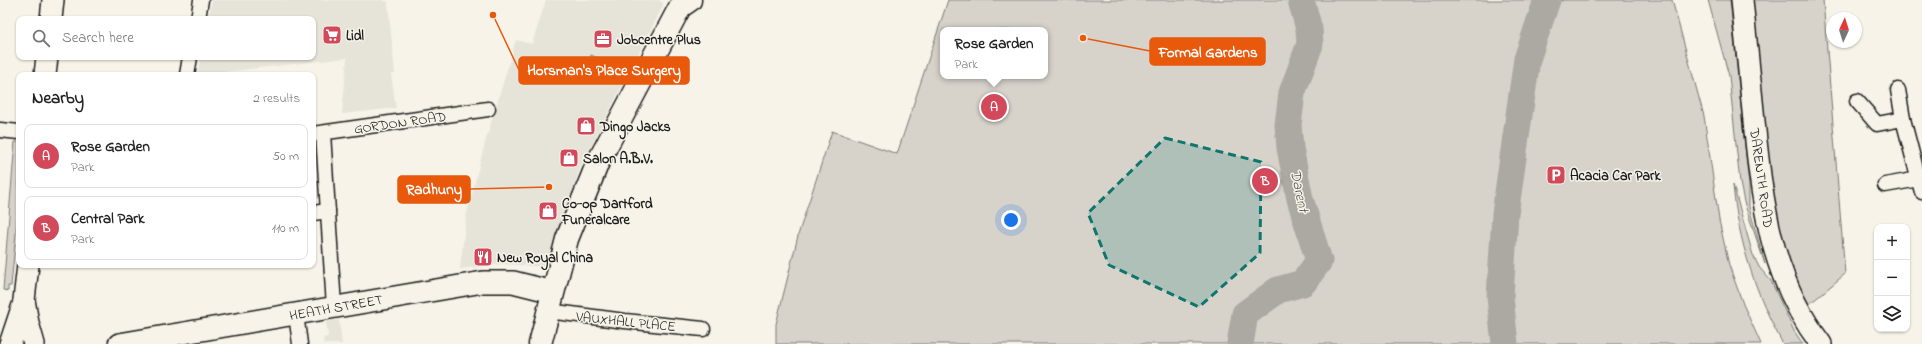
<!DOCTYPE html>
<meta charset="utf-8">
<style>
:root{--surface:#fff;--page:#f2f2f2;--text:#222;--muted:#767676;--line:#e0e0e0;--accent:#d1495b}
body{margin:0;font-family:"Indie Flower",sans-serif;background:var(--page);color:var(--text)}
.controls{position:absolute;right:12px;bottom:12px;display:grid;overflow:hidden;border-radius:8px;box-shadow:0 1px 3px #0004}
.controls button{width:36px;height:36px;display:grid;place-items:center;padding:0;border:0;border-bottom:1px solid var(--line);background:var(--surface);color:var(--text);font:20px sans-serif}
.compass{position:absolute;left:1826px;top:12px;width:36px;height:36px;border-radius:50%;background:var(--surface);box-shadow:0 1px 3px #0004;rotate:4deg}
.you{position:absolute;left:1011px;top:220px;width:14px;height:14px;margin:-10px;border:3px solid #fff;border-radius:50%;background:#1a73e8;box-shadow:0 0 0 6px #1a73e833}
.badge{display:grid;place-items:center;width:26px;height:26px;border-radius:50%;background:var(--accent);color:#fff;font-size:13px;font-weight:700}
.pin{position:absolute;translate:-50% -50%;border:2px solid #fff;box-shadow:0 1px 4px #0006}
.popup{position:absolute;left:940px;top:27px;width:108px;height:52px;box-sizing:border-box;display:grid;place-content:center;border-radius:8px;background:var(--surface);filter:drop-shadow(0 1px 3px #0005);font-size:13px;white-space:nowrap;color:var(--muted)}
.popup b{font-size:15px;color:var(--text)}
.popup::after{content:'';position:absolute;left:50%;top:100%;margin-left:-8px;border:8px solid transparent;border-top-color:var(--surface)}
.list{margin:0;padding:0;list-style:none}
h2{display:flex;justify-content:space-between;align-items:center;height:52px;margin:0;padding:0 16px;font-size:17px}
h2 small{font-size:13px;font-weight:400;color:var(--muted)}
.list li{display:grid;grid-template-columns:26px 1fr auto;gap:12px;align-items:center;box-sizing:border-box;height:64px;margin:0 8px 8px;padding:0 8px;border:1px solid var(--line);border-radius:8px}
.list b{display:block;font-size:15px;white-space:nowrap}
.list p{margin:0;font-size:13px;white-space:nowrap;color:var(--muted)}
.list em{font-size:13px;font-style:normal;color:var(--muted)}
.icon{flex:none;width:22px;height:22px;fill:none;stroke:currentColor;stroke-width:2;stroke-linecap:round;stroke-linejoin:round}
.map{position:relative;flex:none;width:1922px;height:344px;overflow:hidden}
.search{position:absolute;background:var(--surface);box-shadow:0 1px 3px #0004;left:16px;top:16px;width:300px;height:44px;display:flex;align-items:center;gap:10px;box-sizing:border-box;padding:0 14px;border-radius:8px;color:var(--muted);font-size:15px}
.panel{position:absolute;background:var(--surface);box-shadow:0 1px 3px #0004;left:16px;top:72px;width:300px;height:196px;border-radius:8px}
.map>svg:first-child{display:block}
.built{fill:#e6e3d9}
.green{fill:#d7d3cb;stroke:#7a7874;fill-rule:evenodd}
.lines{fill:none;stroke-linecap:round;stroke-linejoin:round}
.river{stroke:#aca9a2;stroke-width:27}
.street-casing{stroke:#1c1c1c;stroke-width:17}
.secondary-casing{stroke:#1c1c1c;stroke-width:24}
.primary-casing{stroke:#1c1c1c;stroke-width:25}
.street{stroke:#f7f3e8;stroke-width:14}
.secondary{stroke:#f7f3e8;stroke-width:21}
.primary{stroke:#f7f3e8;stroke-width:22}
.marked{fill:#0f766e;fill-opacity:0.2;stroke:#0f766e;stroke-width:3;stroke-dasharray:8 5;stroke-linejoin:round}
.labels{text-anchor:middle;stroke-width:3;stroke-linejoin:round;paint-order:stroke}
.poi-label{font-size:14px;font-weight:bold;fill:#1c1c1c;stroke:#f7f3e8;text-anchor:start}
.street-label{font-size:14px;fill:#1c1c1c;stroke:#f7f3e8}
.water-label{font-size:15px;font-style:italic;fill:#565452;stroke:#f7f3e8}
.leader{fill:none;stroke:#e8590c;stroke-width:1.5}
.callout-dot{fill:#e8590c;stroke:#f7f3e8;stroke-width:1.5}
.callout{fill:#e8590c;stroke:#e8590c;stroke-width:1.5}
.callout-label{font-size:15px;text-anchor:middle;font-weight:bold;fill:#fff}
</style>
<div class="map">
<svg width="1922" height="344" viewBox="0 0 1922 344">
<rect width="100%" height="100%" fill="#f7f3e8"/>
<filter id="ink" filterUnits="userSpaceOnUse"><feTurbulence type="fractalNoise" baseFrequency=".025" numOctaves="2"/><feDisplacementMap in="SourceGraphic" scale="8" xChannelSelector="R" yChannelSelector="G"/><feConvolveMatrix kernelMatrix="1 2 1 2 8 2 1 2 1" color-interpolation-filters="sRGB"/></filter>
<g filter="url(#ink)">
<g class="built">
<path d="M212 0H382L388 2 395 74H391L396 108 342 114 347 58 197 75 201 57H313V19H208Z"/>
<path d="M546 0H659L663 3V6L580 168 549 262 545 267 503 264 460 269 466 217 485 143 516 40 532 44Z"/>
<path d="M339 320 342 344H324L323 338 328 337 326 322Z"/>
</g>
<g class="green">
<path d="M948 0H1556L1562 1V0H1672L1704 116 1719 220 1729 265 1743 304 1761 344H776V324L799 232 832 131 897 154ZM943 30H1045V76H943Z"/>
<path d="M1708 0H1730L1749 186V207L1765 264 1744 202 1740 183 1729 76Z"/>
<path d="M1751 0H1823L1845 274 1805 308 1775 221Z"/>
<path d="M591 55 614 66 621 62 632 68 625 77 590 59Z"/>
<path d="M15 141 19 143V202L11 286H8V291L3 290Z"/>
<path d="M1733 185 1753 255 1759 267 1771 281 1794 331 1803 344H1783C1756 295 1738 241 1733 185Z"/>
</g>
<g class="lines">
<g class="river">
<path d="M1240 344 1245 314 1278 290 1303 283 1319 261 1300 199 1290 148 1288 125 1292 93 1310 44 1309 29 1301 0"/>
<path d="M1505 344 1500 297 1505 214 1527 59 1547 0"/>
</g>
<g class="street-casing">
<g id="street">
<path d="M198 19 201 0"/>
<path d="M187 75 190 57"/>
<path d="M1898 90 1903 119"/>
<path d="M1857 101 1877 124 1903 119 1922 192"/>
<path d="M0 130 19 132"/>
<path d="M323 133 334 307"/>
<path d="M313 134 488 109"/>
<path d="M1885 185 1919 179"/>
<path d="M313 213 328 211"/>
<path d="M548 311 625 321 703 329"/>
<path d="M296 314 300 344"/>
</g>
</g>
<g class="secondary-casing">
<g id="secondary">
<path d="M1742 0C1746 40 1750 80 1754 121 1762 201 1770 277 1821 344"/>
<path d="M51 19 53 0"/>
<path d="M45 75 47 57"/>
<path d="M28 265 24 300 28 323 34 344"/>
<path d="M10 344 24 302"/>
<path d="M119 344 483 282H513L553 292"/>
</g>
</g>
<g class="primary-casing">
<path id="primary" d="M540 344 567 239 598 162 680 7 690 0"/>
</g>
<use href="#street" class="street"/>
<use href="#secondary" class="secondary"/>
<use href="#primary" class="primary"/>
</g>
</g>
<path class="marked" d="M1165 138 1261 162 1260 253 1199 307 1109 265 1088 213Z"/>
<defs>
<g id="supermarket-square" transform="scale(1)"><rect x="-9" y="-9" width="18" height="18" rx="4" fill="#d1495b" stroke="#f7f3e8"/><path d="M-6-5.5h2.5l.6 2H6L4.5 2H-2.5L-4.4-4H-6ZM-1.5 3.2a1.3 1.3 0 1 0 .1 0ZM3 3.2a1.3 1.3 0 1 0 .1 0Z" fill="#fff"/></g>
<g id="office-square" transform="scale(1)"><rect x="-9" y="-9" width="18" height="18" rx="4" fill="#d1495b" stroke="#f7f3e8"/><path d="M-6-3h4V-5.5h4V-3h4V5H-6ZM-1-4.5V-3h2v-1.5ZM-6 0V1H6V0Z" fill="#fff"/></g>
<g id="shop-square" transform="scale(1)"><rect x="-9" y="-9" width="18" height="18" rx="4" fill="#d1495b" stroke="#f7f3e8"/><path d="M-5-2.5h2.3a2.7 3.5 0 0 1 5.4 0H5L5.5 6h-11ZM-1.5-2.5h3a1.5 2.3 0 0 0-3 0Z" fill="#fff"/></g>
<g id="parking-square" transform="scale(1)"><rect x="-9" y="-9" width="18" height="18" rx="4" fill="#d1495b" stroke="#f7f3e8"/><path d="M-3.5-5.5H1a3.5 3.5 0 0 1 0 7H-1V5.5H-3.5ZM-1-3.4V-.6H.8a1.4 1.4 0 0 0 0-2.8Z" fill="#fff"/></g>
<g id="restaurant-square" transform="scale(1)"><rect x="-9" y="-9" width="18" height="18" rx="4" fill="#d1495b" stroke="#f7f3e8"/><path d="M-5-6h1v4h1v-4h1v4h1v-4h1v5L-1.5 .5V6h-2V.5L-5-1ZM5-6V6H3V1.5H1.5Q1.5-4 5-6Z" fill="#fff"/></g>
</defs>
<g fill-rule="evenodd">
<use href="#supermarket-square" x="332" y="35"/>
<use href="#office-square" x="603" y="39"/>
<use href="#shop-square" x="586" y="126"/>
<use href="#shop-square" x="569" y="158"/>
<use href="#parking-square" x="1556" y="175"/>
<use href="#shop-square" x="548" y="211"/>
<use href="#restaurant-square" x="483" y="257"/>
</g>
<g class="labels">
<g class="poi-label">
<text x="346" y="40">Lidl</text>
<text x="617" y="44">Jobcentre Plus</text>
<text x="600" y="131">Dingo Jacks</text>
<text x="583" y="163">Salon A.B.V.</text>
<text x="1570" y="180">Acacia Car Park</text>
<text x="562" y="208">Co-op Dartford<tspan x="562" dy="16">Funeralcare</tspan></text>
<text x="497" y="262">New Royal China</text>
</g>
<g class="street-label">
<text transform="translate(400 122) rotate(-8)" y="5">GORDON ROAD</text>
<text transform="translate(1762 178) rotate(82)" y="5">DARENTH ROAD</text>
<text transform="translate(336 307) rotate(-10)" y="5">HEATH STREET</text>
<text transform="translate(626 321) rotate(6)" y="5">VAUXHALL PLACE</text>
</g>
<g class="water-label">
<text transform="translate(1300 191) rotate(78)" y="5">Darent</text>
</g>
</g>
<path class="leader" d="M1083 38L1150 51M493 15L519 70M549 187L470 189"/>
<g class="callout-dot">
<circle cx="1083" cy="38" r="4"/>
<circle cx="493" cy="15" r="4"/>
<circle cx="549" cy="187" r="4"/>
</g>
<g class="callout">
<rect x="1150" y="38" width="115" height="27" rx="4"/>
<rect x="519" y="57" width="170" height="27" rx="4"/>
<rect x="398" y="176" width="72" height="27" rx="4"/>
</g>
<g class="callout-label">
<text x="1208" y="57">Formal Gardens</text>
<text x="604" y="75">Horsman's Place Surgery</text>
<text x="434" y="194">Radhuny</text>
</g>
</svg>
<div class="controls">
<button>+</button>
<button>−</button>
<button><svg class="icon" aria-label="layers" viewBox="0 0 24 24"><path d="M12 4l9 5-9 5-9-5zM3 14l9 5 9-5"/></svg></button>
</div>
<svg class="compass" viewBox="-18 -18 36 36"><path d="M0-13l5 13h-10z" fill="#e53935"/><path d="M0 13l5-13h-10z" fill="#767676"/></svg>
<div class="you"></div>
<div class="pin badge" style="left:994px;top:107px">A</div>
<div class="popup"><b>Rose Garden</b>Park</div>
<div class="pin badge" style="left:1265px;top:181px">B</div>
<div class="search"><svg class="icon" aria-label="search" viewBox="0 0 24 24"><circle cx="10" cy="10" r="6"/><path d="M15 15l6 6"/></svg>Search here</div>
<section class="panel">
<h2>Nearby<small>2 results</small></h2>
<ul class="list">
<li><span class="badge">A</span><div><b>Rose Garden</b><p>Park</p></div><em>50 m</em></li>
<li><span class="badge">B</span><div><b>Central Park</b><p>Park</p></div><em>110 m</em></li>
</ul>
</section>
</div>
